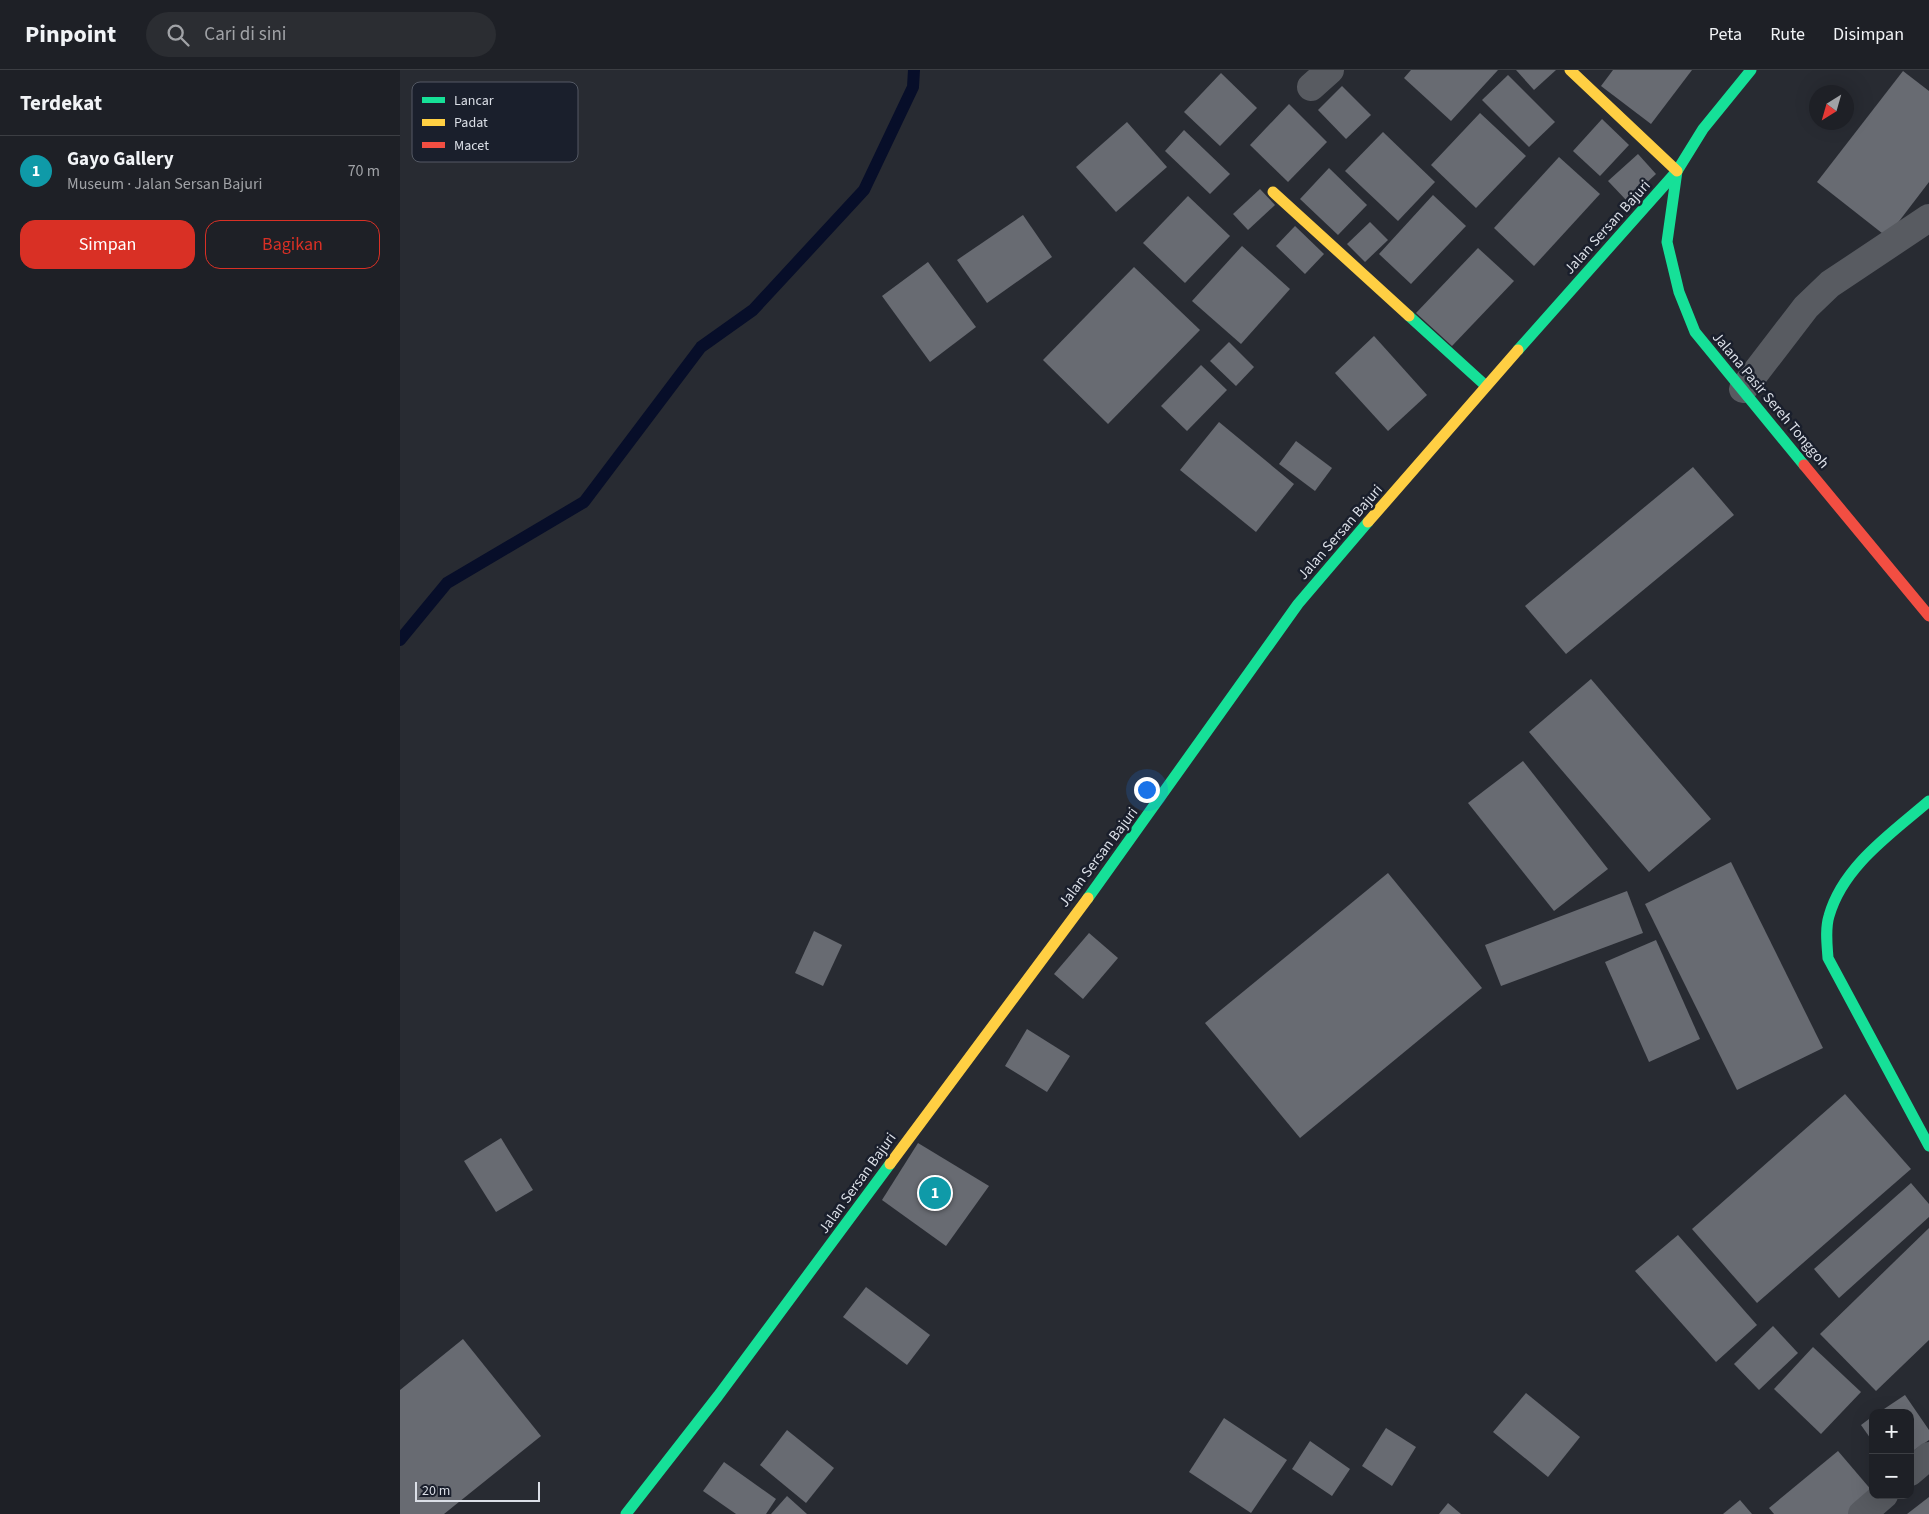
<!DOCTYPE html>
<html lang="id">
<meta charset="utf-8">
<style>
:root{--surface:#1e2026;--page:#2b2d32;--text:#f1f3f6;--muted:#a1a3a7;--line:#3c3e43;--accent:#d93025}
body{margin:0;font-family:"Source Sans 3",sans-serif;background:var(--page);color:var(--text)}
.controls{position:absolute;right:15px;bottom:15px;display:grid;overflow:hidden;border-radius:10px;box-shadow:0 5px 20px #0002}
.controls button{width:45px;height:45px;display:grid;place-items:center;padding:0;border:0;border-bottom:1px solid var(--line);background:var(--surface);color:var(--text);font:25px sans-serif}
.compass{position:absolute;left:1409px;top:15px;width:45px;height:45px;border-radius:50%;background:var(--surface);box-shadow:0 5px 20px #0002;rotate:217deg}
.scale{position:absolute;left:15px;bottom:12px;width:125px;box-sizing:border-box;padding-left:5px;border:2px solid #dbdfe7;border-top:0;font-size:14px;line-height:18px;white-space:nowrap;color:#dbdfe7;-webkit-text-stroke:4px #1a1f2c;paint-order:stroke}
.you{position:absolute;left:746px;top:719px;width:18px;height:18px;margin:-12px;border:4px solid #fff;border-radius:50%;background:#1a73e8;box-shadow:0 0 0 8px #1a73e833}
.badge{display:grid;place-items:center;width:32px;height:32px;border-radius:50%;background:var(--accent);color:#fff;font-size:16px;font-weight:700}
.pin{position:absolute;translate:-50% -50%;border:2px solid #fff;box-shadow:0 1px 5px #0006}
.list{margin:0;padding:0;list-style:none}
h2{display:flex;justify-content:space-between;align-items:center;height:65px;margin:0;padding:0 20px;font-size:21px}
h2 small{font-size:16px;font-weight:400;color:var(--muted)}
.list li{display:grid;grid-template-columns:32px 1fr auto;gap:15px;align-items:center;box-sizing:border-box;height:70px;padding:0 20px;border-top:1px solid var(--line)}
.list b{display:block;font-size:19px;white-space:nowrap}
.list p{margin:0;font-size:16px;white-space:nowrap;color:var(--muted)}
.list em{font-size:16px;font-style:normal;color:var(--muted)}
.actions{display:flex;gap:10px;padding:15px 20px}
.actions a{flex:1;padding:11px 0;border:1px solid var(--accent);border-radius:15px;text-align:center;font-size:18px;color:var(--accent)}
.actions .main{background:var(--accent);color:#fff}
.icon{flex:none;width:28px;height:28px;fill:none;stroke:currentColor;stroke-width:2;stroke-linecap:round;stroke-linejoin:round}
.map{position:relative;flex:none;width:1529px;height:1444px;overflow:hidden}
header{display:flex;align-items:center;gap:30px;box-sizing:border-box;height:70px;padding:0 25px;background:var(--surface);border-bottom:1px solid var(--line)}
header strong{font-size:24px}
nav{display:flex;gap:28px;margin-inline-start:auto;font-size:18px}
.search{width:350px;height:45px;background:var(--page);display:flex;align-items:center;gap:12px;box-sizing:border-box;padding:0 18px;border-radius:28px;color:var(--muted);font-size:19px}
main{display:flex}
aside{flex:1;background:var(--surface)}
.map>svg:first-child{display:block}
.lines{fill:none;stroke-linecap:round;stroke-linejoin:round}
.stream{stroke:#070e29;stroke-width:12}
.building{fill:#686b72}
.street{stroke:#585b61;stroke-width:28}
.fast{stroke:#16e098;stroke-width:11}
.slow{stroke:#ffcf43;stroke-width:11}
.jam{stroke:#f24e42;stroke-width:11}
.labels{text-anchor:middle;stroke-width:5;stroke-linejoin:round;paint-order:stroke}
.street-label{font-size:15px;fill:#dbdfe7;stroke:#1a1f2c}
.key{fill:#1a1f2c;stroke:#545964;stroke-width:1}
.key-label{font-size:14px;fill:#dbdfe7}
</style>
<header>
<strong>Pinpoint</strong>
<div class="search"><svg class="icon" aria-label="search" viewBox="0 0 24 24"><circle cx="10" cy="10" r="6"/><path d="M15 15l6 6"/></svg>Cari di sini</div>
<nav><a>Peta</a><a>Rute</a><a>Disimpan</a></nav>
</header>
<main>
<aside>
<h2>Terdekat<small></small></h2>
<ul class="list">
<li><span class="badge" style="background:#0f9aa8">1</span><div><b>Gayo Gallery</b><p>Museum · Jalan Sersan Bajuri</p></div><em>70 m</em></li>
</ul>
<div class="actions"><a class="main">Simpan</a><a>Bagikan</a></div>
</aside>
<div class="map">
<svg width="1529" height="1444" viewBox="0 0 1529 1444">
<rect width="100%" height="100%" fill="#282b32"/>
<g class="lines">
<path class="stream" d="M0 570 47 513 184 432 301 277 353 240 464 120 513 17 514 0"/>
</g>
<g class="building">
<path d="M1011 0H1098L1051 51 1004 8Z"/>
<path d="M1116 0H1156L1134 20Z"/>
<path d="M1213 0H1292L1251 54 1201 16Z"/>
<path d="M1503 1 1529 21V112L1487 167 1417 112Z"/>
<path d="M821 3 857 38 820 76 784 42Z"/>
<path d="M1108 5 1155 52 1129 77 1082 30Z"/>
<path d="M942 16 971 45 946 69 918 40Z"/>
<path d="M889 34 927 72 888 112 850 75Z"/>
<path d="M1080 43 1126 86 1076 138 1031 95Z"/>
<path d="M1202 49 1229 75 1200 106 1173 81Z"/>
<path d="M727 52 767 97 716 142 676 97Z"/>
<path d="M784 60 830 104 810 124 765 81Z"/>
<path d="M983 62 1035 112 998 151 945 101Z"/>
<path d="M1238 84 1256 104 1227 131 1208 111Z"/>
<path d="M1159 87 1200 124 1134 196 1094 158Z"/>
<path d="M929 98 967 135 938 165 900 129Z"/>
<path d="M860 119 875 135 848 160 833 144Z"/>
<path d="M1033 125 1066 156 1011 214 979 184Z"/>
<path d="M788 126 830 166 785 213 743 173Z"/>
<path d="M623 145 652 187 587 233 557 190Z"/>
<path d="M970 152 988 170 965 192 947 174Z"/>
<path d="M895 156 924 184 905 204 876 176Z"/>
<path d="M842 176 890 219 841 274 792 231Z"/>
<path d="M1078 178 1114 211 1052 276 1016 243Z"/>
<path d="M528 192 576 257 530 292 482 226Z"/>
<path d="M734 197 800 260 708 354 643 290Z"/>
<path d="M974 266 1027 325 988 361 935 303Z"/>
<path d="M829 272 854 297 836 316 810 291Z"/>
<path d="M801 295 827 320 787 361 761 336Z"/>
<path d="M819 352 894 414 856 462 780 400Z"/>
<path d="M896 371 932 398 915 421 879 394Z"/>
<path d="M1293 397 1334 445 1166 584 1125 536Z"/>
<path d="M1191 609 1311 749 1249 802 1129 662Z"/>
<path d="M1123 691 1208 799 1154 841 1068 733Z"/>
<path d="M1331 792 1423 978 1337 1020 1245 834Z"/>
<path d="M988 803 1082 918 900 1068 805 953Z"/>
<path d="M1227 821 1243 863 1101 916 1085 875Z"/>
<path d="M414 861 442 875 423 916 395 903Z"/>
<path d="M689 863 718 888 683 929 654 904Z"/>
<path d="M1256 870 1300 969 1249 992 1205 892Z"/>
<path d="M627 959 670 986 647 1022 605 996Z"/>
<path d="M1445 1024 1511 1099 1357 1233 1292 1159Z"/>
<path d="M101 1068 133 1120 96 1142 64 1091Z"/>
<path d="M518 1073 589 1116 546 1176 482 1130Z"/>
<path d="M1511 1113 1529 1134V1147L1439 1228 1414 1199Z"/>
<path d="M1529 1158V1270L1476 1321 1420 1264Z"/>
<path d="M1278 1165 1357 1255 1316 1292 1235 1201Z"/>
<path d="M466 1217 530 1265 507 1295 443 1247Z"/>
<path d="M1373 1256 1398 1283 1359 1320 1334 1294Z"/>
<path d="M63 1269 141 1366 44 1444H0V1320Z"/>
<path d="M1413 1277 1461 1322 1421 1364 1374 1319Z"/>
<path d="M1126 1323 1180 1367 1148 1407 1093 1362Z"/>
<path d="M1505 1325 1529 1360V1370L1510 1383V1343H1478Z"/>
<path d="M1473 1346V1372L1461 1355Z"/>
<path d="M824 1348 887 1390 851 1443 789 1402Z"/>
<path d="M986 1358 1016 1377 992 1416 962 1396Z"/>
<path d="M387 1360 434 1398 406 1433 360 1395Z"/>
<path d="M910 1371 950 1399 932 1426 892 1399Z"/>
<path d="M1438 1381 1473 1422 1449 1444H1374L1369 1438Z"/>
<path d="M324 1392 376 1429 366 1444H336L303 1421Z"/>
<path d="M387 1426 407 1444H371Z"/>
<path d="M1529 1427V1444H1507Z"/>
<path d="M1340 1430 1352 1444H1323Z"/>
<path d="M1048 1433 1061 1444H1039Z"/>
</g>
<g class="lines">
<g class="street">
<path d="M911 17 930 0"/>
<path d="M1343 319 1406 237 1430 214 1529 148"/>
<path d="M1510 1402 1529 1386"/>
<path d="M1462 1444 1484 1425"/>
</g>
<g class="fast">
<path d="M1277 101 1267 172 1279 222 1295 262 1404 395"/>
<path d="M1009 246 1086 316"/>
<path d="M1118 280 1277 101 1303 59 1351 0"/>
<path d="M1529 731C1492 763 1443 796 1429 846 1425 859 1427 874 1428 888L1529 1076"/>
<path d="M688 828 898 534 968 452"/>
<path d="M226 1444 318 1326 490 1094"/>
</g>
<g class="slow">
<path d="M1170 0 1277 101"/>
<path d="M873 122 1009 246"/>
<path d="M968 452 1118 280"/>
<path d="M490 1094 688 828"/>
</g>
<path class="jam" d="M1404 395 1529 546"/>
</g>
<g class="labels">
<g class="street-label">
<text transform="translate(1207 157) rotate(-48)" y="5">Jalan Sersan Bajuri</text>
<text transform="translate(1371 330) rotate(50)" y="5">Jalana Pasir Sereh Tonggoh</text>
<text transform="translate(940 462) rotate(-49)" y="5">Jalan Sersan Bajuri</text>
<text transform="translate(698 787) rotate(-53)" y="5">Jalan Sersan Bajuri</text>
<text transform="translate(457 1113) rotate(-54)" y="5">Jalan Sersan Bajuri</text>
</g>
</g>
<rect x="12" y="12" width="166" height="80" rx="8" class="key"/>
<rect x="22" y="27" width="23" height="6" fill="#16e098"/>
<rect x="22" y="49" width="23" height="7" fill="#ffcf43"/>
<rect x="22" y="72" width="23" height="6" fill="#f24e42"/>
<g class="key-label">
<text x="54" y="35">Lancar</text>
<text x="54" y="57">Padat</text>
<text x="54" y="80">Macet</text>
</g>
</svg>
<div class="controls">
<button>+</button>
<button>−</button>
</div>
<svg class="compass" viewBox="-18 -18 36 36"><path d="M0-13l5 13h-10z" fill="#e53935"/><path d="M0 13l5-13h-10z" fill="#a1a3a7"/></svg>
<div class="scale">20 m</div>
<div class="you"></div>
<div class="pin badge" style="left:535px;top:1123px;background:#0f9aa8">1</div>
</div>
</main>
